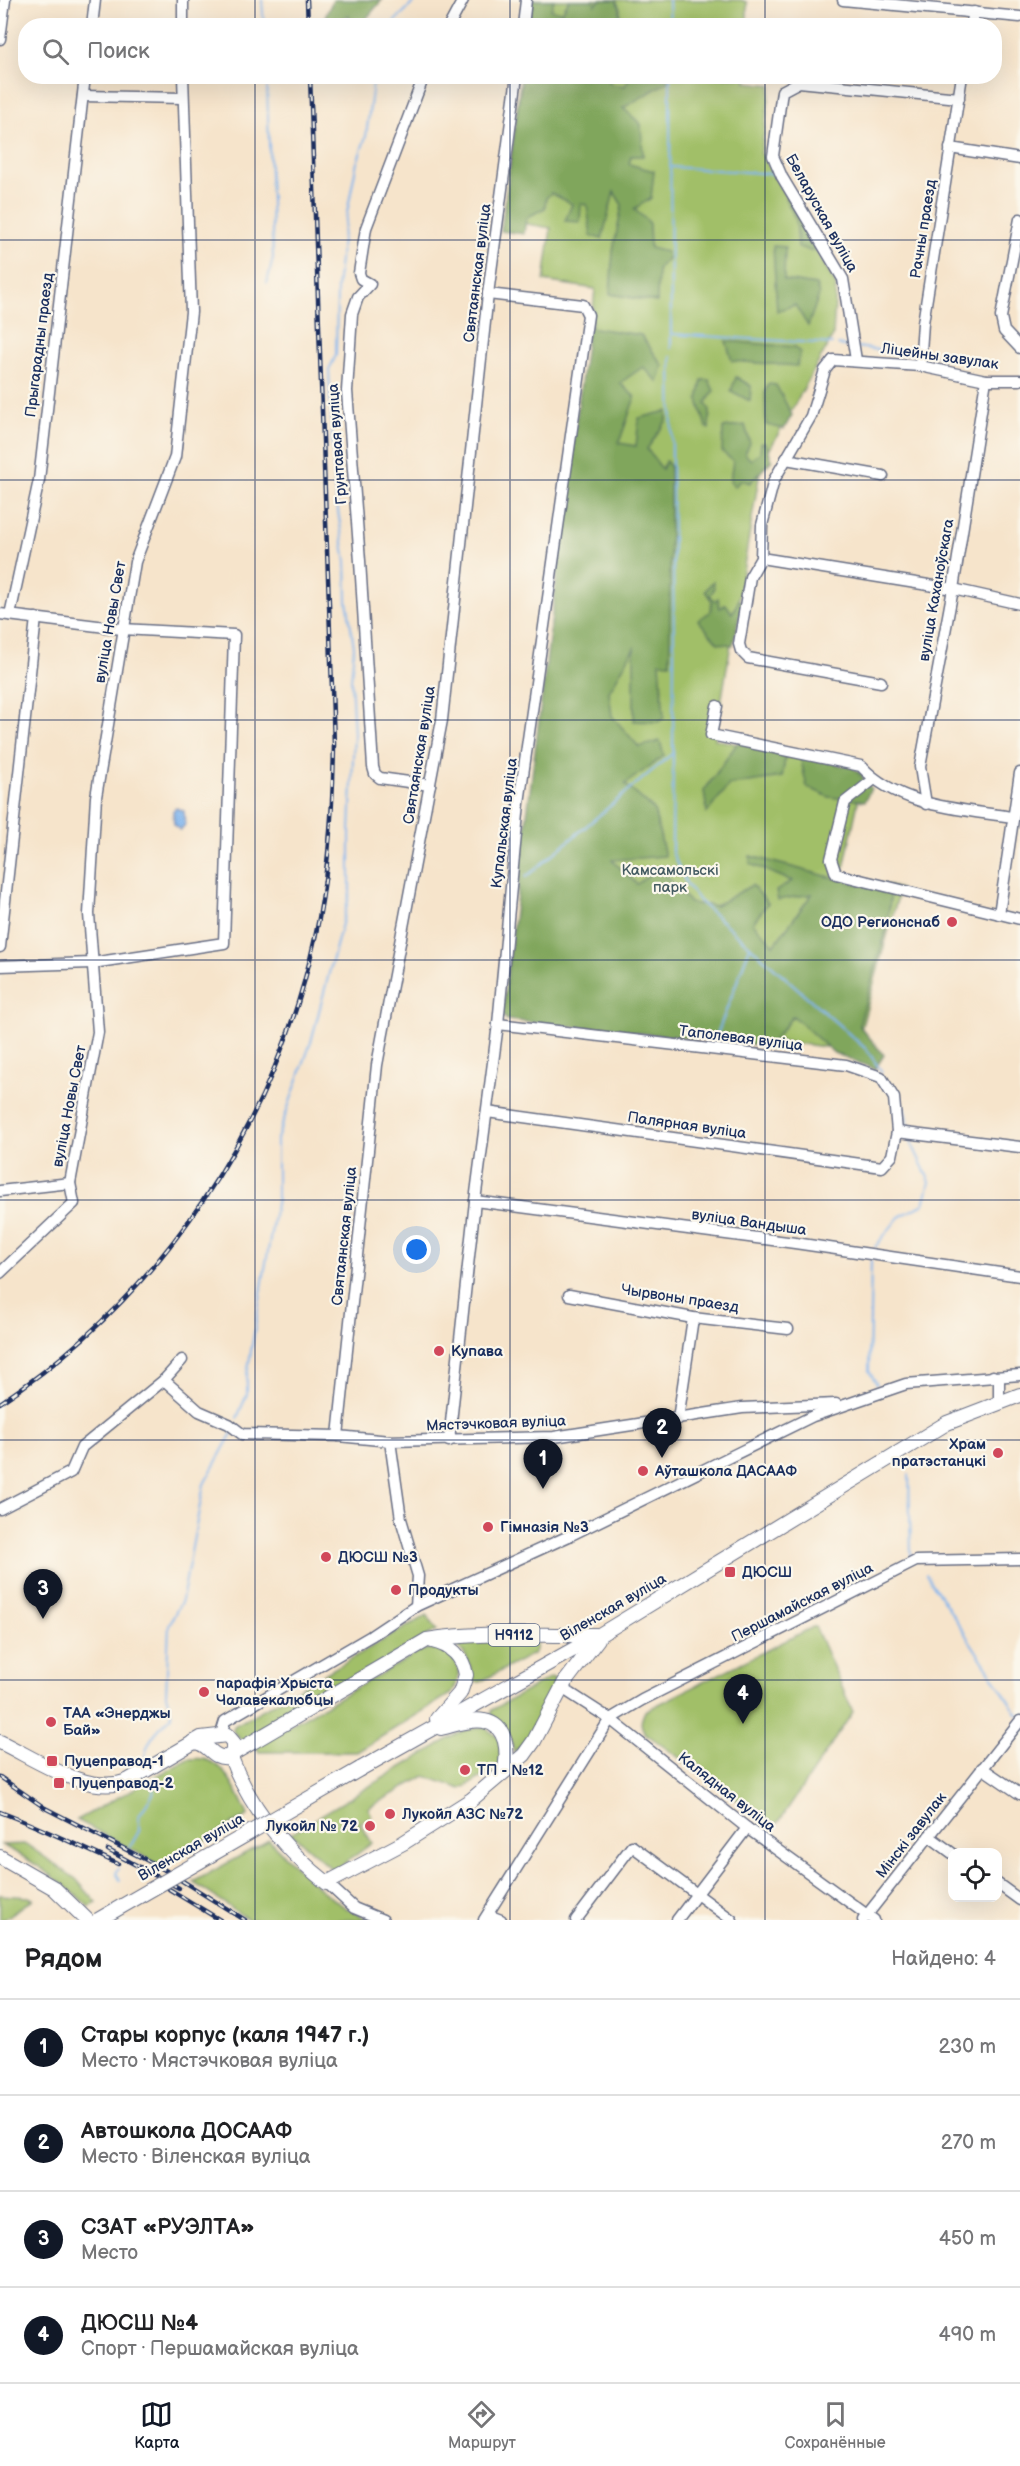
<!DOCTYPE html>
<html lang="ru">
<meta charset="utf-8">
<style>
:root{--surface:#fff;--page:#f6f6f6;--text:#202124;--muted:#757577;--line:#e0e0e0;--accent:#111827}
body{margin:0;font-family:"Balsamiq Sans",sans-serif;background:var(--page);color:var(--text)}
.controls{position:absolute;right:18px;bottom:18px;display:grid;overflow:hidden;border-radius:12px;box-shadow:0 6px 24px #0002}
.controls button{width:54px;height:54px;display:grid;place-items:center;padding:0;border:0;border-bottom:2px solid var(--line);background:var(--surface);color:var(--text);font:30px sans-serif}
.you{position:absolute;left:417px;top:1250px;width:21px;height:21px;margin:-15px;border:4px solid #fff;border-radius:50%;background:#1a73e8;box-shadow:0 0 0 9px #1a73e833}
.badge{display:grid;place-items:center;width:39px;height:39px;border-radius:50%;background:var(--accent);color:#fff;font-size:20px;font-weight:700}
.pin{position:absolute;translate:-50% -50px;filter:drop-shadow(0 2px 3px #0008)}
.pin::after{content:'';position:absolute;top:32px;width:21px;height:18px;background:inherit;clip-path:polygon(0 0,100% 0,50% 100%)}
.list{margin:0;padding:0;list-style:none}
h2{display:flex;justify-content:space-between;align-items:center;height:78px;margin:0;padding:0 24px;font-size:26px}
h2 small{font-size:20px;font-weight:400;color:var(--muted)}
.list li{display:grid;grid-template-columns:39px 1fr auto;gap:18px;align-items:center;box-sizing:border-box;height:96px;padding:0 24px;border-top:2px solid var(--line)}
.list b{display:block;font-size:22px;white-space:nowrap}
.list p{margin:0;font-size:20px;white-space:nowrap;color:var(--muted)}
.list em{font-size:20px;font-style:normal;color:var(--muted)}
.icon{flex:none;width:33px;height:33px;fill:none;stroke:currentColor;stroke-width:2;stroke-linecap:round;stroke-linejoin:round}
.map{position:relative;flex:none;width:1020px;height:1920px;overflow:hidden}
.search{position:absolute;background:var(--surface);box-shadow:0 6px 24px #0002;left:18px;right:18px;top:18px;height:66px;display:flex;align-items:center;gap:15px;box-sizing:border-box;padding:0 21px;border-radius:24px;color:var(--muted);font-size:22px}
.sheet{height:462px;background:var(--surface)}
nav{display:flex;justify-content:space-around;align-items:center;box-sizing:border-box;height:84px;border-top:2px solid var(--line);background:var(--surface);font-size:16px;color:var(--muted)}
nav a{display:grid;justify-items:center;gap:3px}
nav .on{color:var(--accent)}
.map>svg:first-child{display:block}
.green{fill:#a1bf67;stroke:#5e7762;stroke-width:1.5}
.forest{fill:#80a65c;stroke:#4e6a5d;stroke-width:1.5}
.water{fill:#7fb4ed;stroke:#4d72a6;stroke-width:1.5}
.lines{fill:none;stroke-linecap:round;stroke-linejoin:round}
.stream{stroke:#7fb4ed;stroke-width:2}
.minor-casing{stroke:#686e84;stroke-width:13}
.major-casing{stroke:#686e84;stroke-width:16}
.minor{stroke:#fff;stroke-width:10}
.major{stroke:#fff;stroke-width:14}
.rail-casing{stroke:#1b2f5e;stroke-width:4.5}
.rail{stroke:#fbf7ec;stroke-width:2;stroke-dasharray:7;stroke-linecap:butt}
.major-bridge-casing{stroke:#686e84;stroke-width:16;stroke-linecap:butt}
.major-bridge{stroke:#fff;stroke-width:14}
.grid{fill:none;stroke:#1b2f5e;stroke-width:1.5;stroke-opacity:0.55}
.poi-dot{fill:#d1495b;stroke:#fbf7ec;stroke-width:2}
.labels{text-anchor:middle;stroke-width:4.5;stroke-linejoin:round;paint-order:stroke}
.shield{fill:#fbf7ec;stroke:#5e6b89;stroke-width:1.5}
.shield-label{font-size:14px;font-weight:bold;fill:#1b2f5e}
.street-label{font-size:15px;fill:#1b2f5e;stroke:#fbf7ec}
.park-label{font-size:15px;fill:#435a61;stroke:#fbf7ec}
.poi-label{font-size:15px;font-weight:bold;fill:#1b2f5e;stroke:#fbf7ec;text-anchor:start}
</style>
<div class="map">
<svg width="1020" height="1920" viewBox="0 0 1020 1920">
<rect width="100%" height="100%" fill="#fbf7ec"/>
<filter id="ink" filterUnits="userSpaceOnUse"><feTurbulence type="fractalNoise" baseFrequency=".0167" numOctaves="2"/><feDisplacementMap in="SourceGraphic" scale="12" xChannelSelector="R" yChannelSelector="G"/><feConvolveMatrix kernelMatrix="1 2 1 2 8 2 1 2 1" color-interpolation-filters="sRGB"/></filter>
<filter id="wash" filterUnits="userSpaceOnUse"><feTurbulence type="fractalNoise" baseFrequency=".008" numOctaves="4" result="noise"/><feDisplacementMap in="SourceGraphic" scale="24" xChannelSelector="R" yChannelSelector="G"/><feGaussianBlur stdDeviation="1.35" result="paint"/><feColorMatrix in="noise" values="0 0 0 0 0 0 0 0 0 0 0 0 0 0 0 0 0 1.4 0 .05"/><feComposite in="paint" operator="in"/></filter>
<g filter="url(#wash)">
<rect width="100%" height="100%" fill="#f6e4cb"/>
<g class="green">
<path d="M530 0H740L747 2V25L527 26Z"/>
<path d="M521 77H746V82L771 85 761 153 836 285 833 336 761 465 715 739 864 773 843 873 900 889 855 1051 503 1005C537 767 571 529 595 289L544 281 551 228 503 220Z"/>
<path d="M427 1615 437 1630 354 1679 242 1741 233 1731 234 1726Z"/>
<path d="M815 1626 853 1712 778 1823 771 1824 645 1733C639 1724 641 1720 645 1711Z"/>
<path d="M449 1640 536 1641V1650L533 1654 480 1682 471 1681C472 1662 465 1650 449 1640Z"/>
<path d="M429 1649C456 1652 466 1668 452 1693L357 1752H259L255 1745 421 1651Z"/>
<path d="M551 1677 559 1682 528 1739 514 1752 511 1740 491 1716 492 1710Z"/>
<path d="M477 1727 486 1728 500 1739V1764L493 1771 461 1789 425 1776 368 1808 372 1816 360 1823 372 1843 334 1871 291 1833 457 1734Z"/>
<path d="M188 1759C193 1759 199 1758 203 1759 227 1764 239 1796 248 1815L162 1866 77 1820Z"/>
<path d="M269 1840C299 1870 329 1903 369 1920H249L193 1882Z"/>
<path d="M26 1844 76 1879 97 1903 89 1907C62 1881 35 1862 2 1845Z"/>
<path d="M0 1895 29 1897 33 1899 3 1920H0Z"/>
</g>
<g class="forest">
<path d="M333 0H382L361 25 348 26 349 15 334 25 325 17Z"/>
<path d="M532 0H554L551 10 562 12 569 0H594L595 5 600 0H616L620 9V25H529Z"/>
<path d="M522 77H607L611 84 625 86 630 77H669V81L623 108 641 124 643 156H631L629 164 654 171 651 198 634 209 649 222 650 248 667 252 668 259 658 268 657 302 610 294 613 251 622 205 614 192 602 239 591 236 587 205 581 204 580 222 565 221 572 204 551 193 546 198 545 208 526 218 524 234 501 231Z"/>
<path d="M788 196 817 246 811 251 798 247 796 220 785 198Z"/>
<path d="M773 246 785 247 784 280 816 285 819 295 808 326 795 305 777 311Z"/>
<path d="M588 327 641 335 663 366 658 382 643 367 620 383 635 397 619 443 636 446 639 418 667 411V420L647 449 662 469 666 461 670 466V663L660 662 664 718 658 722 634 721V648L609 692 612 716 639 747 660 741 664 756 625 784 654 810 665 856 612 860 637 884 659 867 690 903 715 906 752 885 768 903 753 923 774 945 812 894 778 900 776 891 792 881 750 864V856L891 893 886 931 859 1025 884 1055 875 1069 834 1053 793 1016 769 1046 507 1020 502 1015Z"/>
<path d="M726 341 795 347 800 352 797 366 732 361Z"/>
<path d="M736 377 751 386 750 401 731 391Z"/>
<path d="M702 380H709L714 391 706 403 710 410 709 429 706 427 698 400Z"/>
<path d="M768 384 776 385 792 415 784 429 766 425 765 393Z"/>
<path d="M745 425 750 443 745 454 751 460 760 452 761 443H766L772 460 750 483 741 480 734 487 730 481 733 461 722 452 723 428Z"/>
<path d="M713 581 714 589 710 595 715 601 718 598 720 608 726 604 732 613 739 600 743 602 733 645 718 643 698 620 710 612 712 601 705 591Z"/>
<path d="M738 742 786 754 782 777 729 785 707 813 704 791Z"/>
<path d="M800 756 854 768 871 788 865 801 829 797 807 787Z"/>
</g>
<path class="water" d="M176 808 184 811 185 825 180 830 174 824 173 811Z"/>
<g class="lines">
<g class="stream">
<path d="M262 0 264 26"/>
<path d="M669 0 670 26"/>
<path d="M390 26 416 0"/>
<path d="M267 76V81"/>
<path d="M670 76 671 348"/>
<path d="M267 88 273 258 267 283"/>
<path d="M672 167 776 174"/>
<path d="M671 334 832 344"/>
<path d="M838 345 851 347"/>
<path d="M857 347 917 355"/>
<path d="M927 356H951"/>
<path d="M671 357 674 653 672 852 686 883 699 901 866 1049 882 1072"/>
<path d="M526 877 673 753"/>
<path d="M715 1040 750 947"/>
<path d="M898 1097 905 1109 908 1128"/>
<path d="M875 1247 899 1217 924 1204 930 1182 911 1142"/>
<path d="M871 1260 869 1371 877 1384"/>
<path d="M237 1418 247 1394V1375L277 1198V1139L311 1042 350 893V831L354 734 351 680 354 647 347 601 346 562 335 492 329 370 336 355 337 289 342 239 356 166 366 136 374 76"/>
<path d="M909 1475 911 1555"/>
<path d="M926 1574 1018 1715"/>
<path d="M145 1761C144 1742 159 1728 172 1716L166 1695 169 1625 182 1600 204 1484 232 1433"/>
<path d="M130 1847 139 1831V1816L153 1794 155 1778"/>
<path d="M119 1868 116 1873 120 1880"/>
</g>
</g>
</g>
<g filter="url(#ink)">
<g class="lines">
<g class="minor-casing">
<g id="minor">
<path d="M183 0V26"/>
<path d="M843 0 1020 17"/>
<path d="M92 26 95 0"/>
<path d="M449 26 463 0"/>
<path d="M523 26 526 0"/>
<path d="M971 26 974 12"/>
<path d="M0 39 5 0"/>
<path d="M424 76 366 228 359 273 361 279 370 284 358 297 352 314 347 391 360 561 373 767 375 774 380 778 430 785"/>
<path d="M83 96 183 98"/>
<path d="M950 148 1020 159"/>
<path d="M1020 219 1001 317 1004 331 1020 348"/>
<path d="M856 360 843 279 782 177 773 156 782 91 799 82 959 98"/>
<path d="M920 366 923 323 962 76"/>
<path d="M786 459 883 476"/>
<path d="M761 558 953 589 1020 604"/>
<path d="M0 614 122 629 234 635 224 943 92 963 0 966"/>
<path d="M10 615 39 480 85 76"/>
<path d="M881 682 748 658 741 651 739 644 750 577 761 558 762 525 774 480 811 416 825 370 833 360 920 366 986 380H1020"/>
<path d="M717 706 711 735 861 766C899 807 960 809 1012 817"/>
<path d="M873 780 845 802 831 859 836 874 1020 919"/>
<path d="M926 804 920 767 953 589 986 380"/>
<path d="M999 914 1020 773"/>
<path d="M0 947 36 618"/>
<path d="M487 1112 882 1167 892 1156 897 1132 894 1098 881 1077 846 1065 498 1024"/>
<path d="M897 1132 1020 1147"/>
<path d="M0 1191 70 1183"/>
<path d="M475 1201 795 1243 1020 1276"/>
<path d="M0 1273 74 1203 70 1183 98 1032 89 914 96 797 135 562 175 457 191 312 183 76"/>
<path d="M569 1295 693 1318 788 1329"/>
<path d="M993 1376 999 1381V1402"/>
<path d="M164 1380 199 1411 229 1424 242 1434 338 1436 390 1441 554 1437 742 1408 836 1404"/>
<path d="M678 1419 693 1318"/>
<path d="M338 1436 377 1065 442 720 488 294 517 76"/>
<path d="M390 1441 401 1519 418 1576 416 1606"/>
<path d="M449 1441 475 1201 498 1024 519 803 588 315 583 305 488 294"/>
<path d="M0 1509 71 1472 82 1447 164 1380 182 1360"/>
<path d="M562 1688 610 1719 747 1828 874 1920"/>
<path d="M221 1734 225 1721 371 1636 416 1606 569 1536 813 1416 906 1384 1020 1375"/>
<path d="M982 1768 1020 1794"/>
<path d="M929 1836 952 1853"/>
<path d="M327 1883 354 1908 383 1920"/>
<path d="M998 1884 1020 1900"/>
<path d="M488 1915 501 1920"/>
<path d="M484 1920 610 1719 642 1700 916 1561 1020 1559"/>
<path d="M576 1920 632 1846 732 1920"/>
<path d="M677 1920 747 1828"/>
<path d="M863 1920 1020 1721"/>
</g>
</g>
<g class="major-casing">
<g id="major">
<path d="M432 1641C450 1645 463 1656 466 1675L460 1693 437 1719"/>
<path d="M441 1728C454 1725 471 1718 484 1721 508 1725 509 1754 504 1772"/>
<path d="M0 1742C36 1759 90 1798 129 1780L201 1738 227 1735 233 1742V1752"/>
<path d="M193 1742C209 1742 211 1759 227 1757L427 1640C483 1631 539 1636 596 1635"/>
<path d="M230 1755C249 1807 283 1848 327 1883L403 1843 471 1800 524 1755 534 1741 565 1682 598 1639"/>
<path d="M360 1769 601 1634 947 1423 1020 1395"/>
<path d="M0 1857 54 1888 87 1920"/>
</g>
</g>
<use href="#minor" class="minor"/>
<use href="#major" class="major"/>
<g class="rail-casing">
<g id="rail">
<path d="M307 0 308 26"/>
<path d="M0 1403C161 1296 274 1127 315 938 329 874 333 809 334 744L310 76"/>
<path d="M0 1777 45 1808 160 1867 245 1920"/>
<path d="M0 1812C40 1827 79 1846 118 1864"/>
<path d="M108 1850 179 1888"/>
<path d="M169 1889 220 1920"/>
</g>
</g>
<use href="#rail" class="rail"/>
<g class="major-bridge-casing">
<path id="major-bridge" d="M98 1920 360 1769"/>
</g>
<use href="#major-bridge" class="major-bridge"/>
</g>
</g>
<path class="grid" d="M255 0V26M510 0V26M765 0V26M255 76V1920M510 76V1920M765 76V1920M0 240H1020M0 480H1020M0 720H1020M0 960H1020M0 1200H1020M0 1440H1020M0 1680H1020"/>
<g class="poi-dot">
<circle cx="952" cy="922" r="6"/>
<circle cx="439" cy="1351" r="6"/>
<circle cx="998" cy="1453" r="6"/>
<circle cx="643" cy="1471" r="6"/>
<circle cx="488" cy="1527" r="6"/>
<circle cx="326" cy="1557" r="6"/>
<rect x="724" y="1566" width="12" height="12" rx="3"/>
<circle cx="396" cy="1590" r="6"/>
<circle cx="204" cy="1692" r="6"/>
<circle cx="51" cy="1722" r="6"/>
<rect x="46" y="1755" width="12" height="12" rx="3"/>
<circle cx="465" cy="1770" r="6"/>
<rect x="53" y="1777" width="12" height="12" rx="3"/>
<circle cx="390" cy="1814" r="6"/>
<circle cx="370" cy="1826" r="6"/>
</g>
<g class="labels">
<rect class="shield" x="488.5" y="1624" width="51" height="22" rx="4.5"/>
<g class="shield-label">
<text x="514" y="1640">Н9112</text>
</g>
<g class="street-label">
<text transform="translate(822 213) rotate(61)" y="5">Беларуская вуліца</text>
<text transform="translate(923 229) rotate(-81)" y="5">Рачны праезд</text>
<text transform="translate(477 273) rotate(-83)" y="5">Святаянская вуліца</text>
<text transform="translate(39 345) rotate(-83)" y="5">Прыгарадны праезд</text>
<text transform="translate(940 356) rotate(8)" y="5">Ліцейны завулак</text>
<text transform="translate(337 444) rotate(-94)" y="5">Грунтавая вуліца</text>
<text transform="translate(936 590) rotate(-80)" y="5">вуліца Каханоўскага</text>
<text transform="translate(110 622) rotate(-80)" y="5">вуліца Новы Свет</text>
<text transform="translate(419 755) rotate(-81)" y="5">Святаянская вуліца</text>
<text transform="translate(504 823) rotate(-83)" y="5">Купальская вуліца</text>
<text transform="translate(741 1038) rotate(7)" y="5">Таполевая вуліца</text>
<text transform="translate(69 1106) rotate(-79)" y="5">вуліца Новы Свет</text>
<text transform="translate(687 1125) rotate(8)" y="5">Палярная вуліца</text>
<text transform="translate(749 1222) rotate(8)" y="5">вуліца Вандыша</text>
<text transform="translate(344 1236) rotate(-84)" y="5">Святаянская вуліца</text>
<text transform="translate(680 1298) rotate(9)" y="5">Чырвоны праезд</text>
<text transform="translate(496 1423) rotate(-2)" y="5">Мястэчковая вуліца</text>
<text transform="translate(802 1602) rotate(-27)" y="5">Першамайская вуліца</text>
<text transform="translate(613 1607) rotate(-30)" y="5">Віленская вуліца</text>
<text transform="translate(727 1792) rotate(38)" y="5">Калядная вуліца</text>
<text transform="translate(911 1835) rotate(-52)" y="5">Мінскі завулак</text>
<text transform="translate(191 1847) rotate(-30)" y="5">Віленская вуліца</text>
</g>
<g class="park-label">
<text x="670" y="875">Камсамольскі<tspan x="670" dy="17">парк</tspan></text>
</g>
<g class="poi-label">
<text x="940" y="927" text-anchor="end">ОДО Регионснаб</text>
<text x="451" y="1356">Купава</text>
<text x="986" y="1449" text-anchor="end">Храм<tspan x="986" dy="17">пратэстанцкі</tspan></text>
<text x="655" y="1476">Аўташкола ДАСААФ</text>
<text x="500" y="1532">Гімназія №3</text>
<text x="338" y="1562">ДЮСШ №3</text>
<text x="742" y="1577">ДЮСШ</text>
<text x="408" y="1595">Продукты</text>
<text x="216" y="1688">парафія Хрыста<tspan x="216" dy="17">Чалавекалюбцы</tspan></text>
<text x="63" y="1718">ТАА «Энерджы<tspan x="63" dy="17">Бай»</tspan></text>
<text x="64" y="1766">Пуцеправод-1</text>
<text x="477" y="1775">ТП - №12</text>
<text x="71" y="1788">Пуцеправод-2</text>
<text x="402" y="1819">Лукойл АЗС №72</text>
<text x="358" y="1831" text-anchor="end">Лукойл № 72</text>
</g>
</g>
</svg>
<div class="controls">
<button><svg class="icon" aria-label="locate" viewBox="0 0 24 24"><circle cx="12" cy="12" r="6"/><path d="M12 2v4M12 18v4M2 12h4M18 12h4"/></svg></button>
</div>
<div class="you"></div>
<div class="pin badge" style="left:543px;top:1489px">1</div>
<div class="pin badge" style="left:662px;top:1458px">2</div>
<div class="pin badge" style="left:43px;top:1619px">3</div>
<div class="pin badge" style="left:743px;top:1724px">4</div>
<div class="search"><svg class="icon" aria-label="search" viewBox="0 0 24 24"><circle cx="10" cy="10" r="6"/><path d="M15 15l6 6"/></svg>Поиск</div>
</div>
<section class="sheet">
<h2>Рядом<small>Найдено: 4</small></h2>
<ul class="list">
<li><span class="badge">1</span><div><b>Стары корпус (каля 1947 г.)</b><p>Место · Мястэчковая вуліца</p></div><em>230 m</em></li>
<li><span class="badge">2</span><div><b>Автошкола ДОСААФ</b><p>Место · Віленская вуліца</p></div><em>270 m</em></li>
<li><span class="badge">3</span><div><b>СЗАТ «РУЭЛТА»</b><p>Место</p></div><em>450 m</em></li>
<li><span class="badge">4</span><div><b>ДЮСШ №4</b><p>Спорт · Першамайская вуліца</p></div><em>490 m</em></li>
</ul>
</section>
<nav>
<a class="on"><svg class="icon" aria-label="map" viewBox="0 0 24 24"><path d="M3 6l6-2 6 2 6-2v14l-6 2-6-2-6 2zM9 4v14M15 6v14"/></svg>Карта</a>
<a><svg class="icon" aria-label="directions" viewBox="0 0 24 24"><path d="M12 3l9 9-9 9-9-9zM9 14v-3h6M13 9l2 2-2 2"/></svg>Маршрут</a>
<a><svg class="icon" aria-label="saved" viewBox="0 0 24 24"><path d="M7 4h10v16l-5-4-5 4z"/></svg>Сохранённые</a>
</nav>
